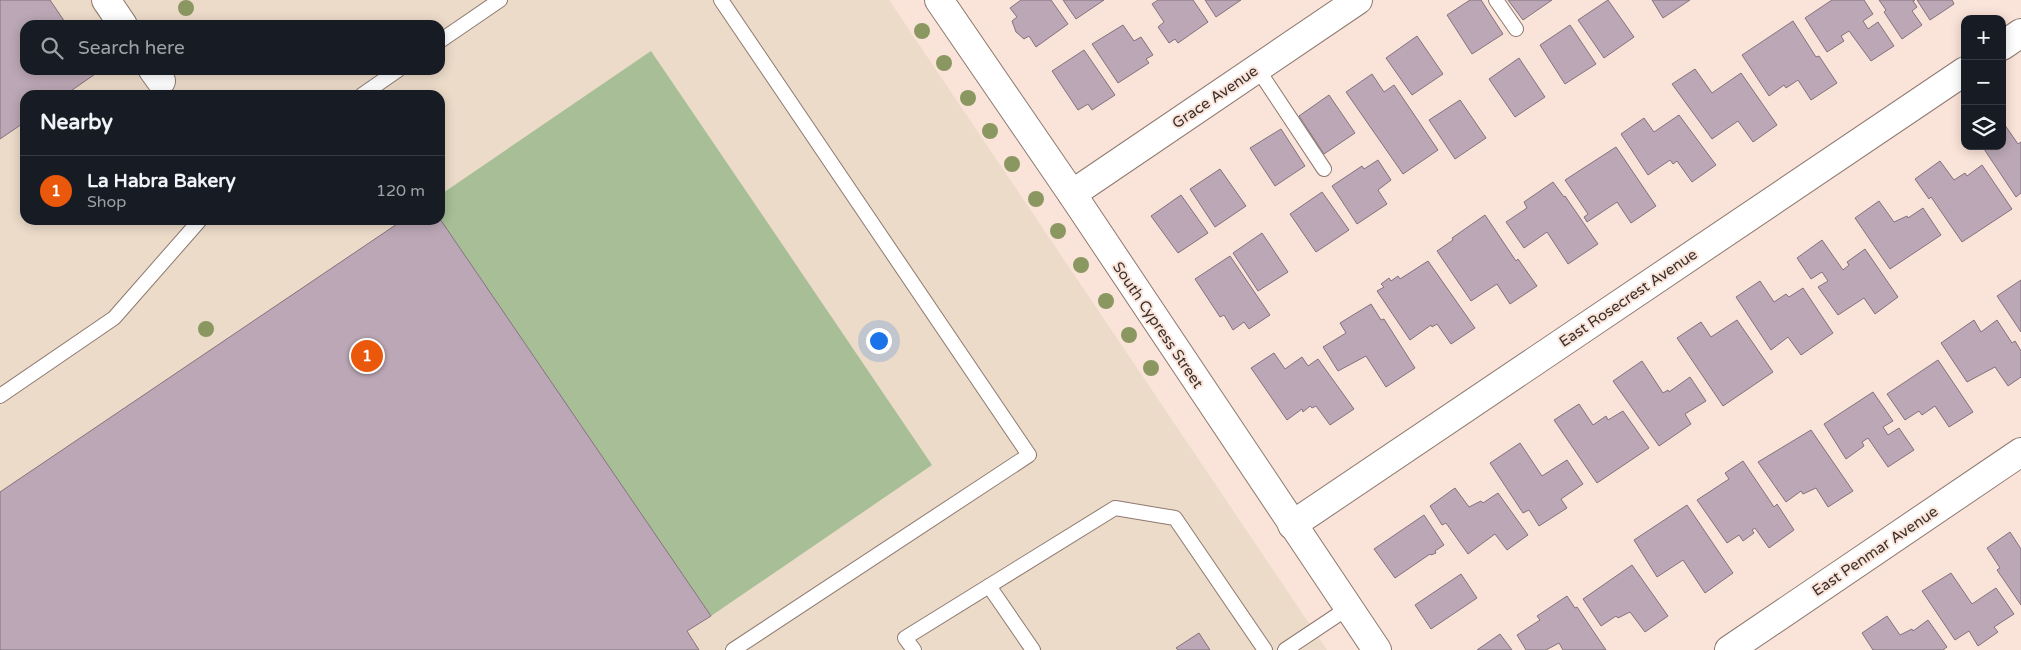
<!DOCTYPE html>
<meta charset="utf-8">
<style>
:root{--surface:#171b24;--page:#20242c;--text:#f1f3f6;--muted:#9ea1a6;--line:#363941;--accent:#ea580c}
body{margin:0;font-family:"Varela Round",sans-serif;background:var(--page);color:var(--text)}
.controls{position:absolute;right:15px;top:15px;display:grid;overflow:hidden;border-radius:10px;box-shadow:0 2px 12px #0003}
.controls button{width:45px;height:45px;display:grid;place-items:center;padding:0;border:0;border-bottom:1px solid var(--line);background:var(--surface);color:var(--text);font:25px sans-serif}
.you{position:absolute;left:878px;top:340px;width:18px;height:18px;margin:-12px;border:4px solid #fff;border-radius:50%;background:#1a73e8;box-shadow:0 0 0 8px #1a73e833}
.badge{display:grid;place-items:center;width:32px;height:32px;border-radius:50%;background:var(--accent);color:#fff;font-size:16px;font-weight:700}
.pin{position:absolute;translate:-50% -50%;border:2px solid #fff;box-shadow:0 1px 5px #0006}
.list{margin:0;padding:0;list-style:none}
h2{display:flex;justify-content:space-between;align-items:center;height:65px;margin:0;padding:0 20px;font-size:21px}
h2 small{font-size:16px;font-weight:400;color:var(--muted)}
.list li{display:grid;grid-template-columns:32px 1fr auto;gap:15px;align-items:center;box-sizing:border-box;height:70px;padding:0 20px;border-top:1px solid var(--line)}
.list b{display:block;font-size:19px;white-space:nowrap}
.list p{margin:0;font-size:16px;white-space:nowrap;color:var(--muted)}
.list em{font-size:16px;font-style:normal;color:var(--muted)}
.icon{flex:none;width:28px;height:28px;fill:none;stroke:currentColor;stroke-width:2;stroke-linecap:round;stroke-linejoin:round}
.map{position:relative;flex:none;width:2021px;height:650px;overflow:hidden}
.search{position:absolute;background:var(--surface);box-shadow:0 2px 12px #0003;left:20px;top:20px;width:425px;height:55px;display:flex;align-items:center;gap:12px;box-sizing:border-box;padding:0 18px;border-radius:15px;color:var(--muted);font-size:19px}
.panel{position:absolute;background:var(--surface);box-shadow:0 2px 12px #0003;left:20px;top:90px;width:425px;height:135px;border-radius:15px}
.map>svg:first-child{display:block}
.industrial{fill:#ecdbc9;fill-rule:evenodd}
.green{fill:#a7be96}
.building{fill:#bba7b5;stroke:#84727e}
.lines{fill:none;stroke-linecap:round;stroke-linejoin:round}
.service-casing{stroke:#8e796f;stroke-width:16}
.minor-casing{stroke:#8e796f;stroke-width:30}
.service{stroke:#fff;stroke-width:14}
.minor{stroke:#fff;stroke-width:28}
.tree{fill:#8b9761}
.labels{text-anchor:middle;stroke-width:4;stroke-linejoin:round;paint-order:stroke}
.street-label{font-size:15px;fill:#39302c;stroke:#fae3d8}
</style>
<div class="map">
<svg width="2021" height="650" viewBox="0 0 2021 650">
<rect width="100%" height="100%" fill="#fae3d8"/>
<path class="industrial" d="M0 0H889L1327 650H0ZM25 25H440V70H25ZM25 95H440V220H25Z"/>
<path class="green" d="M651 51 932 465 711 616 440 219V195Z"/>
<g class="building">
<path d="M0 0H50L67 25H25V70H97L98 72 65 95H25V122L0 139Z"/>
<path d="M1021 0H1051L1068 24 1036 47 1029 36 1024 39 1016 32 1012 21 1017 17 1010 8Z"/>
<path d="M1063 0H1104L1076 19Z"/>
<path d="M1158 0H1193L1208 22 1178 43 1175 39 1169 43 1158 27 1164 22 1152 4Z"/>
<path d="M1205 0H1241L1216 17Z"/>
<path d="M1470 0H1481L1503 34 1472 54 1447 15Z"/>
<path d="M1508 0H1552L1523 20Z"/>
<path d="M1608 0 1634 37 1604 58 1578 20Z"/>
<path d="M1652 0H1690L1663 18Z"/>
<path d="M1832 0H1864L1873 14 1863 21 1868 29 1878 22 1894 46 1871 61 1849 31 1841 36 1844 41 1827 52 1805 18Z"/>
<path d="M1879 0H1915L1913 1 1917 7 1912 11 1922 25 1902 39 1884 12 1886 10Z"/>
<path d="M1917 0H1952L1954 4 1930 20Z"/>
<path d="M1793 21 1816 57 1819 56 1837 83 1811 100 1798 80 1786 88 1784 85 1769 96 1742 55Z"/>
<path d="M1123 25 1134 41 1141 37 1153 55 1146 59 1149 63 1118 83 1092 44Z"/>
<path d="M1570 25 1596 64 1565 84 1540 45Z"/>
<path d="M1417 36 1443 74 1412 95 1386 58Z"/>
<path d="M1084 50 1115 95 1092 110 1088 104 1078 110 1052 71Z"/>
<path d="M1519 58 1545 97 1515 117 1489 79Z"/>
<path d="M1695 69 1712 93 1741 73 1777 125 1753 142 1738 121 1712 139 1672 84Z"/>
<path d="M1372 74 1384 92 1394 85 1438 150 1403 174 1346 92Z"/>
<path d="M1329 95 1355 133 1324 154 1299 116Z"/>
<path d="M1460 100 1486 138 1455 159 1429 120Z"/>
<path d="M1679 115 1716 165 1692 182 1677 161 1673 164 1670 160 1648 175 1621 134 1644 118 1654 132Z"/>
<path d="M2002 121 2018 144 2021 142V193L2016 197 1982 146H2002Z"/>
<path d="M1281 129 1305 166 1275 186 1250 148Z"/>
<path d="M1616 147 1656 206 1631 223 1617 202 1587 222 1584 217 1588 214 1565 180Z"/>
<path d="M1378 160 1391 180 1378 190 1387 204 1357 224 1332 186 1362 166 1364 169Z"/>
<path d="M1940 161 1954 180 1965 173 1967 176 1982 165 2012 209 1962 242 1931 197 1929 199 1915 179Z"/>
<path d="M1220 169 1246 206 1215 227 1190 189Z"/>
<path d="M1553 182 1564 197 1565 196 1598 244 1568 264 1547 232 1524 248 1506 222 1527 208 1524 202Z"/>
<path d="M1322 192 1349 230 1316 252 1290 214Z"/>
<path d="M1181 195 1208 233 1178 253 1151 216Z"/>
<path d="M1879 201 1894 222 1907 216 1908 218 1923 208 1941 235 1890 269 1855 218Z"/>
<path d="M1485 215 1516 261 1518 259 1537 286 1510 304 1497 284 1471 301 1437 251 1453 240 1452 238Z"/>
<path d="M440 219 711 616 687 631 699 650H0V492L403 220Z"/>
<path d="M1262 233 1288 272 1258 291 1233 253Z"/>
<path d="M1822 240 1843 270 1849 265 1847 262 1865 249 1898 297 1875 314 1864 298 1838 315 1818 287 1828 281 1822 272 1811 279 1797 258Z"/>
<path d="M1230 256 1270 315 1249 329 1244 322 1233 330 1224 315 1220 317 1195 279Z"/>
<path d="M1428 261 1475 328 1451 344 1437 324 1432 327 1431 325 1410 340 1377 291 1384 287 1381 284 1389 278 1391 281 1398 276 1400 279Z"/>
<path d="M2021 280V332L1997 296Z"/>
<path d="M1760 281 1774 302 1786 294 1789 297 1803 288 1833 333 1801 355 1788 337 1771 350 1736 297Z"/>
<path d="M1371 304 1381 320 1384 319 1415 368 1386 387 1366 356 1338 371 1323 347 1346 333 1340 323Z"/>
<path d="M1737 320 1773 372 1723 406 1677 338 1701 322 1711 337Z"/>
<path d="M1974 320 1981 332 1997 320 2012 343 2015 341 2021 351V377L2008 386 1995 367 1967 382 1941 343Z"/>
<path d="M1274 353 1285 369 1302 357 1308 366 1318 359 1354 409 1330 425 1316 406 1312 408 1310 406 1303 412 1302 409 1287 420 1251 368Z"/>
<path d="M1938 360 1973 412 1949 427 1935 406 1922 415 1919 411 1905 420 1887 394Z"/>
<path d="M1642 361 1663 393 1668 390 1669 392 1690 377 1706 401 1685 414 1691 424 1659 446 1613 381Z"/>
<path d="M1873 392 1893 421 1883 427 1888 435 1899 428 1914 450 1888 467 1868 438 1862 442 1864 446 1846 459 1824 424Z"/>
<path d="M1579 404 1593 425 1606 416 1608 420 1623 411 1649 448 1597 483 1554 420Z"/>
<path d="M1811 430 1853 491 1828 507 1816 488 1803 494 1801 491 1786 502 1758 462Z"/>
<path d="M1520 443 1542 476 1567 460 1583 484 1561 499 1567 508 1539 526 1529 510 1523 513 1490 463Z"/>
<path d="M1743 461 1774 507 1777 504 1794 530 1769 548 1755 528 1752 530 1754 533 1743 541 1739 535 1727 543 1697 500 1729 479 1725 473Z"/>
<path d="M1455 488 1469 507 1481 501 1483 503 1498 493 1528 535 1507 550 1495 534 1468 554 1446 523 1442 525 1430 506Z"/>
<path d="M1687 505 1733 573 1705 593 1683 560 1657 577 1634 540Z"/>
<path d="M1424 515 1444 545 1435 551 1436 553 1431 555 1430 554 1395 578 1374 549Z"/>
<path d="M2010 532 2021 549V605L1997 570 2000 568 1987 548Z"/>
<path d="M1632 565 1668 616 1645 632 1630 612 1618 618 1616 616 1601 626 1583 599Z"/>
<path d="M1951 573 1972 604 1996 588 2014 614 1994 627 1998 632 1978 646 1969 631 1955 640 1922 591Z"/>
<path d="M1461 574 1477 598 1431 629 1415 605Z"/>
<path d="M1567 596 1575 608 1577 607 1606 650H1563L1559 643 1546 650H1526L1517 635 1540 620 1537 616Z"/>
<path d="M1887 616 1900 635 1912 629 1913 631 1928 620 1947 647 1943 650H1873L1862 633Z"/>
<path d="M1199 633 1210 650H1178L1176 648Z"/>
<path d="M1500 634 1512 650H1477Z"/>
</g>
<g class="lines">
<g class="service-casing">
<g id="service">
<path d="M721 0 1029 455 733 650"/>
<path d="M1496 0 1516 29"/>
<path d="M440 41 500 0"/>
<path d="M1257 68 1324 169"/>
<path d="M362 95 398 70"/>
<path d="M0 396 114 318 200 220"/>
<path d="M989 586 1033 650"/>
<path d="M914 650 905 638 1115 508 1175 518 1265 650"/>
<path d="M1285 650 1348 608"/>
</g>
</g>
<g class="minor-casing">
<g id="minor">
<path d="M106 0 123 25"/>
<path d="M939 0 1072 194 1377 650"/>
<path d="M2002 46 2021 33"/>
<path d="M153 70 161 81"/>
<path d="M1072 194 1358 0"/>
<path d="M1292 525 1965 71"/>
<path d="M1729 650 2021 452"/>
</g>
</g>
<use href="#service" class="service"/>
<use href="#minor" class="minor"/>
</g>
<g class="tree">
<circle cx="186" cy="8" r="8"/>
<circle cx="922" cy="31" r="8"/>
<circle cx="944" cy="63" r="8"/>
<circle cx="968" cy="98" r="8"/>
<circle cx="990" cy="131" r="8"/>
<circle cx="1012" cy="164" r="8"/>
<circle cx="1036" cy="199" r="8"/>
<circle cx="1058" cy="231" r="8"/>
<circle cx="1081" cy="265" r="8"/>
<circle cx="1106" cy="301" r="8"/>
<circle cx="206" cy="329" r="8"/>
<circle cx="1129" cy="335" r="8"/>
<circle cx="1151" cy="368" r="8"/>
</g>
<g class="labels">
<g class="street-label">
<text transform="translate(1215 97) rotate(-34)" y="5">Grace Avenue</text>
<text transform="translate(1628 298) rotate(-34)" y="5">East Rosecrest Avenue</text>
<text transform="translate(1158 325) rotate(56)" y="5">South Cypress Street</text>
<text transform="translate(1875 551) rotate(-34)" y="5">East Penmar Avenue</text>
</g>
</g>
</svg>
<div class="controls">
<button>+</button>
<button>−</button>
<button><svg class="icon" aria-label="layers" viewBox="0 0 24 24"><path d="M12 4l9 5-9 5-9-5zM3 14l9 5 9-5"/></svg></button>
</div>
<div class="you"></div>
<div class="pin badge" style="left:367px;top:356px">1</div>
<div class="search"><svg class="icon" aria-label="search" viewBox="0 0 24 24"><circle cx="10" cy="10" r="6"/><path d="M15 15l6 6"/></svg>Search here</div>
<section class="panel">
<h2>Nearby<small></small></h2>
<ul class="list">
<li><span class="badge">1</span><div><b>La Habra Bakery</b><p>Shop</p></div><em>120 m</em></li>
</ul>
</section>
</div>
